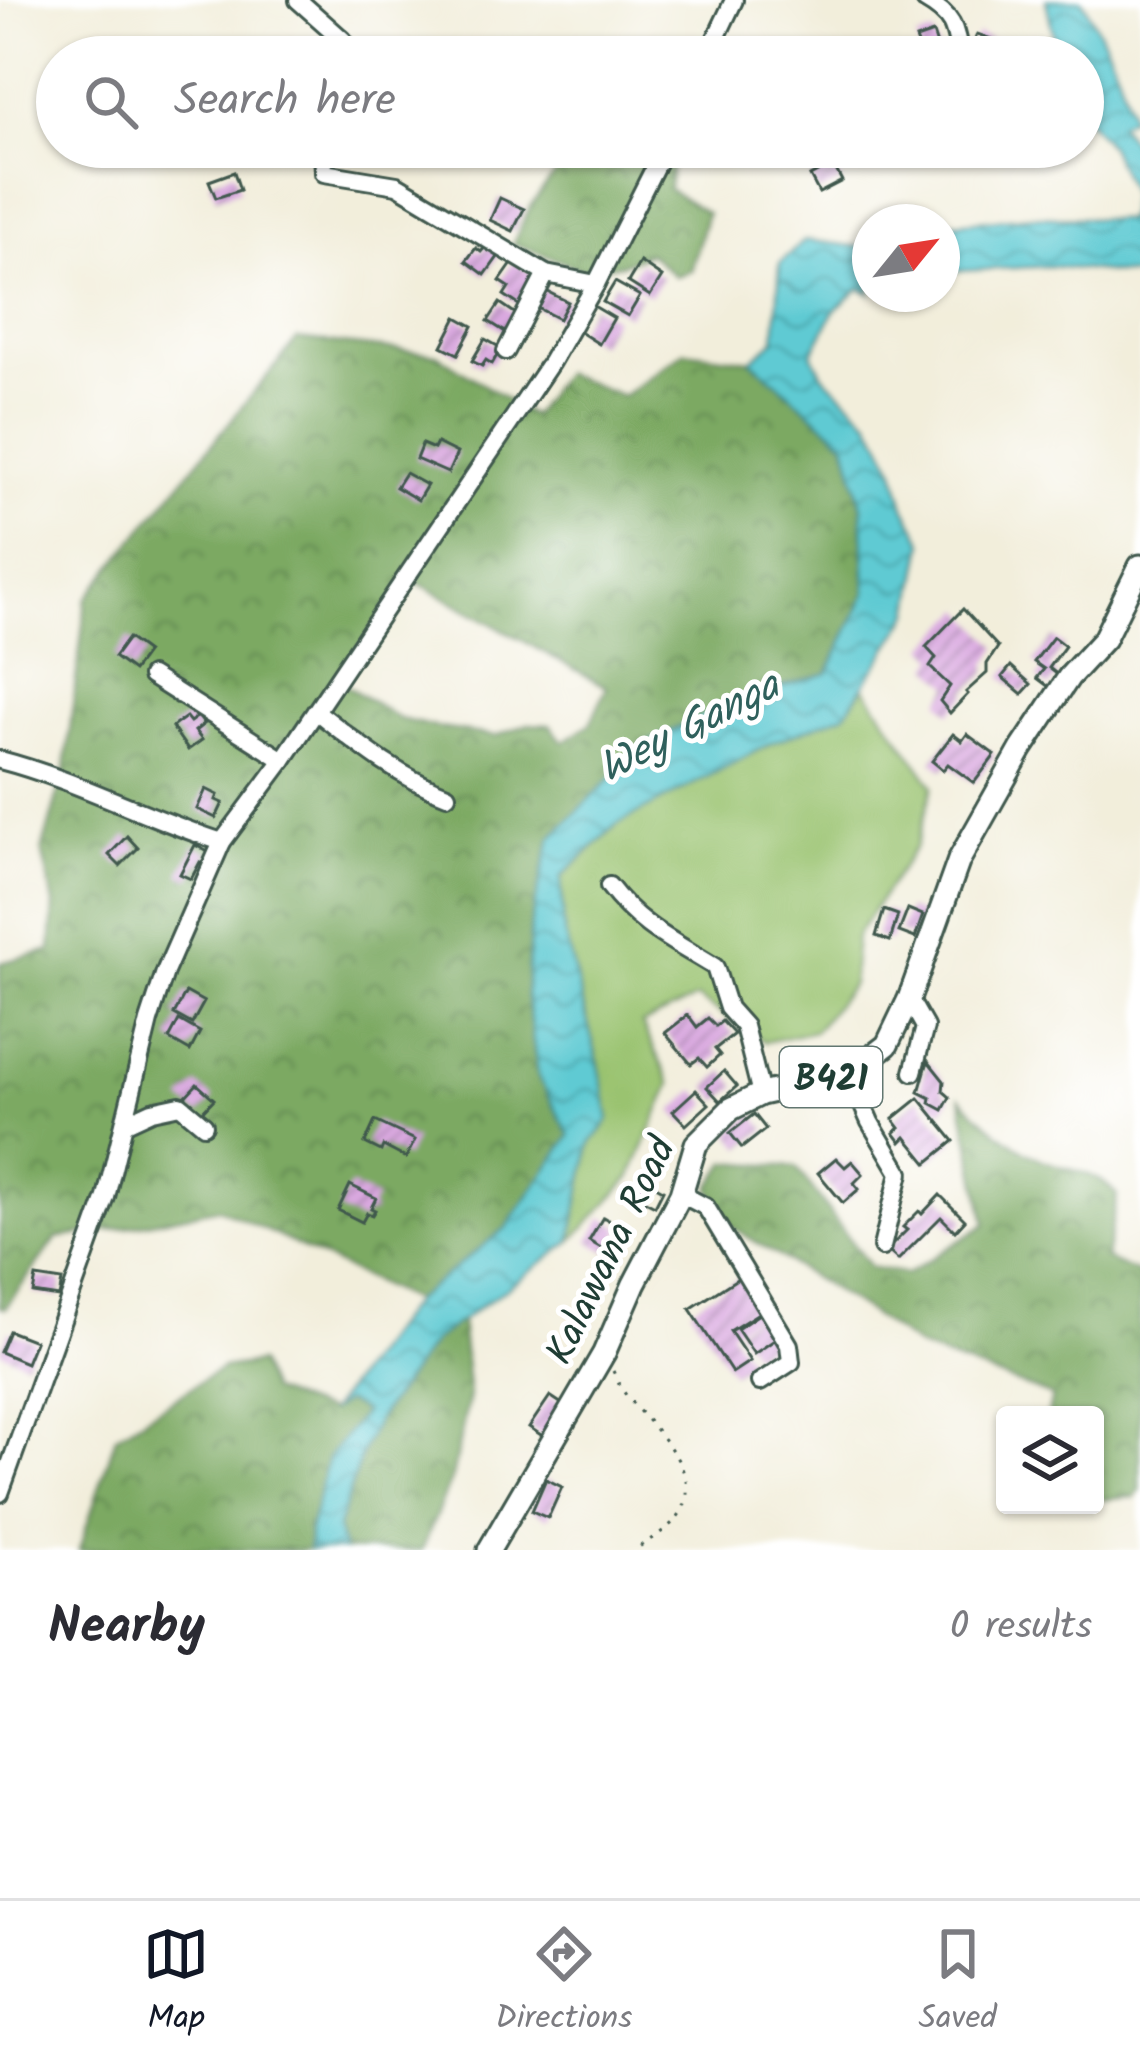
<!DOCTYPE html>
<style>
:root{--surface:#fff;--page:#f7f7f7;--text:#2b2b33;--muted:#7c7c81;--line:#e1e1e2;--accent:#111827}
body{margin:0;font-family:Kalam,sans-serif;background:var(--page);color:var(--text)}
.controls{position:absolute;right:36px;bottom:36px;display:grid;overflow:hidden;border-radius:12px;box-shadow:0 3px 9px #0004}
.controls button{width:108px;height:108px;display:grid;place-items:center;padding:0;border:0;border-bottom:3px solid var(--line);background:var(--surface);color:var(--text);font:60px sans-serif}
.compass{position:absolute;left:852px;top:204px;width:108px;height:108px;border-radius:50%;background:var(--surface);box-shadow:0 3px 9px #0004;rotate:60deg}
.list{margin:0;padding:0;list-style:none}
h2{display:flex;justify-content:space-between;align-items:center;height:156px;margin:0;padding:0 48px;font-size:51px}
h2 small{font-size:39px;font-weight:400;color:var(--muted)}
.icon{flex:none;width:66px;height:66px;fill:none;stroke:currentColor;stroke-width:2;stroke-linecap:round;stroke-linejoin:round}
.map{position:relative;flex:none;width:1140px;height:1550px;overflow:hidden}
.search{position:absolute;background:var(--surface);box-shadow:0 3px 9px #0004;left:36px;right:36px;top:36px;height:132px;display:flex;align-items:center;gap:30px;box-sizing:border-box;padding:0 42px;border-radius:66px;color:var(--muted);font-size:45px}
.sheet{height:348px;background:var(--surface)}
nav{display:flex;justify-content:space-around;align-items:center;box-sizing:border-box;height:168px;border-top:3px solid var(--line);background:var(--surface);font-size:33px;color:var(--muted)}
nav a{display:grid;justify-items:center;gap:6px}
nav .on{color:var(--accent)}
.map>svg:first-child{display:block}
.green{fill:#9ac36f;stroke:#5c8052;stroke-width:3}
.forest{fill:url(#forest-crowns);stroke:#4d734b;stroke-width:3;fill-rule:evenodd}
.water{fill:url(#water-waves);stroke:#3e8484;stroke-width:3}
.building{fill:url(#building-hatch)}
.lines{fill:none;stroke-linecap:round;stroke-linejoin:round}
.minor-casing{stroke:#3f584d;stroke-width:22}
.major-casing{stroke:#3f584d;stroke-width:27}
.path{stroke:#3f584d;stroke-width:3;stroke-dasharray:3 9;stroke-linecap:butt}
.minor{stroke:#fff;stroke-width:16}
.major{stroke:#fff;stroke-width:21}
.labels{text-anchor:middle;stroke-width:10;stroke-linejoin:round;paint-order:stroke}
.shield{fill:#fff;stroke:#627771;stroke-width:3}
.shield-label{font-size:36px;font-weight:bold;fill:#1f3d34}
.street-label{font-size:39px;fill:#1f3d34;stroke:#fff}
.water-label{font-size:42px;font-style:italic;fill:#2f605c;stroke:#fff}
</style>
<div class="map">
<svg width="1140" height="1550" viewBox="0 0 1140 1550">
<defs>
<pattern id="forest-crowns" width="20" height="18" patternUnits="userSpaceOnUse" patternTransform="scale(3)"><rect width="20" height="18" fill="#7ba962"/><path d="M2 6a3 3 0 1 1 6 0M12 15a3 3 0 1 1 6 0" fill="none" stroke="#648b52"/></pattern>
<pattern id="water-waves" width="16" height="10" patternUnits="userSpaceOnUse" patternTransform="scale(3)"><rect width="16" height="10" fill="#5ecad3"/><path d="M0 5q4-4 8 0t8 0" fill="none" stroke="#4da5ac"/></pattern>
<pattern id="building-hatch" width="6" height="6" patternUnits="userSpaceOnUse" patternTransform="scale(3)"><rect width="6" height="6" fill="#daa9e0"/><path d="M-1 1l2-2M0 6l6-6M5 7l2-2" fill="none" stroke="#b08bb6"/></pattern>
</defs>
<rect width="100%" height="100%" fill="#fff"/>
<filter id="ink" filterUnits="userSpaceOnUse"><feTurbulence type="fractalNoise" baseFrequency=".00833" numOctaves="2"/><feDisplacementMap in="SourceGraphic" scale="24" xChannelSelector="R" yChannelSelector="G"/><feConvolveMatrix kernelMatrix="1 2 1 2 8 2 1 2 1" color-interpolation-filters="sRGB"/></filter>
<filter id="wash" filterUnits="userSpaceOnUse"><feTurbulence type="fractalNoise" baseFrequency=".004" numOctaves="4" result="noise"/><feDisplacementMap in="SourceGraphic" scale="48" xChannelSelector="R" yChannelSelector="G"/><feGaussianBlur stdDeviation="2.7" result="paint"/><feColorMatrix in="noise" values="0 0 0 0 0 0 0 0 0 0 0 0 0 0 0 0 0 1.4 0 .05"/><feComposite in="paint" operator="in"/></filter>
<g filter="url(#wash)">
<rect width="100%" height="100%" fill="#f2eedb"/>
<path class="green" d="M864 687 933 786 916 846 856 936 852 984 815 1031 765 1042 697 998 642 1024 671 1084 631 1177 571 1242 590 1145 599 1065 564 932 561 878 619 823 776 741 844 714Z"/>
<g class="forest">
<path d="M575 147 675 148 668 189 707 213 691 271 675 276 649 253 622 264 583 270 513 243 531 205Z"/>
<path d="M297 339 436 354 532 416 562 373 623 396 685 351 751 360 846 443 862 507 866 593 828 673 733 701 645 744 551 838 538 1077 571 1135 506 1228 413 1301 219 1208 122 1228 57 1238 5 1308 0 1307V963L51 950 54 904 42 851 65 769 86 599ZM409 578 607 687 590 724 563 742 550 725 528 724 496 736 440 728 400 719 337 680Z"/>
<path d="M961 1098C985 1122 1008 1143 1039 1158 1068 1172 1097 1169 1117 1195L1106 1259 1140 1274V1490L1135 1497 1095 1500V1415H1048L1052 1396 919 1348 866 1311 732 1227 710 1188 727 1162 796 1167 870 1267 907 1274 986 1224Z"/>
<path d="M461 1321 469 1396 452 1477 422 1550H343L337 1529 370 1429 434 1340Z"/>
<path d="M258 1363 270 1391 329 1412 345 1401 364 1412 328 1459 309 1531V1550H79L116 1436 222 1368Z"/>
</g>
<g class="water">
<path d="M1046 0H1082C1104 38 1121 73 1131 117L1118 124 1140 152V276L1051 266 942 272V224L1034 216 1127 220 1131 194 1109 146 1083 115V57H1058Z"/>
<path d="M805 240 870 248V293L860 288 835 310 812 354 823 375 870 421 894 466 905 507 924 542 911 613 845 714 771 743 616 825 561 877 564 932 599 1065 610 1119 590 1145 571 1242 434 1340 377 1419 362 1452 337 1529 343 1550H309V1531L328 1458 364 1412 345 1401 329 1412 413 1301 506 1228 570 1136 538 1077 526 992 531 921 551 838 645 744 727 704 828 673 866 593 862 507 846 443 751 360 775 340 780 263Z"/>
</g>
<g id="blocks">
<g class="building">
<path d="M933 33 940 54 923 57 916 39Z"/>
<path d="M977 34 1005 44 1000 57H969Z"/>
<path d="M833 164 842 181 819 193 810 176Z"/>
<path d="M234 172 240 190 216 198 209 181Z"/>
<path d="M500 198 524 209 513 231 490 220Z"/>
<path d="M487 245 500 254 485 275 466 261 476 248 481 252Z"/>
<path d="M514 261 541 281 522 307 504 295 509 287 500 281Z"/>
<path d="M640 262 662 277 650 296 628 282Z"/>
<path d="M615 282 640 296 628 316 603 302Z"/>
<path d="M542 289 568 302 559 319 534 306Z"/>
<path d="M500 303 519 316 507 333 488 321Z"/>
<path d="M592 305 614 318 599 344 577 330Z"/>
<path d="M457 317 473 326 458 354 442 346Z"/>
<path d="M485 339 501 348 492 364 486 360 482 366 472 361Z"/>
<path d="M437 443 457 453 448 473 416 459 422 444 434 449Z"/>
<path d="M405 473 427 485 418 500 396 487Z"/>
<path d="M963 609 998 647 987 664V673L966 692 968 694 950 713 940 701 950 686 930 667 936 658 926 647Z"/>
<path d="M1053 637 1065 646 1049 668 1058 675 1049 687 1037 678 1044 669 1034 662Z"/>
<path d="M128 638 147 652 133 671 114 657Z"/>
<path d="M1011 666 1031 684 1022 694 1002 677Z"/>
<path d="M198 716 204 724 195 731 202 740 188 750 172 727 186 717 190 722Z"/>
<path d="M953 734 962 741 967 734 995 755 974 783 948 764 943 770 932 761Z"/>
<path d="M206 789 218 795 216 800 223 803 216 818 197 809Z"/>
<path d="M127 836 138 848 120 866 109 855Z"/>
<path d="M195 845 210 853 204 864 200 862 191 879 180 874Z"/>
<path d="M908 909 923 915 915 938 899 932Z"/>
<path d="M884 910 898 915 890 941 876 936Z"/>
<path d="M186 992 204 1002 192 1024 174 1014Z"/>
<path d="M688 1015 697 1027 708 1018 716 1026 722 1021 734 1034 715 1049 720 1055 707 1067 699 1058 691 1064 665 1033Z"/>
<path d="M179 1020 200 1032 190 1051 169 1039Z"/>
<path d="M928 1061 944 1081 943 1091 950 1097 943 1110 930 1103 931 1098 919 1092Z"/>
<path d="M724 1071 737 1086 720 1101 707 1087Z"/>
<path d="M197 1084 214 1099 199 1115 182 1100Z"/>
<path d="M696 1090 709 1104 686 1125 673 1111Z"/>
<path d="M919 1098 954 1141 927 1163 906 1137 901 1142 894 1133 900 1128 893 1119Z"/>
<path d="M754 1114 766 1129 742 1148 730 1133Z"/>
<path d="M375 1121 415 1140 406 1158 383 1146 381 1151 365 1143Z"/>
<path d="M836 1158 845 1167 852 1161 863 1174 854 1183 859 1189 843 1203 818 1173Z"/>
<path d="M649 1182 663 1190 655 1206 630 1193 634 1185 644 1191Z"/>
<path d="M350 1185 376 1198 371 1208 375 1210 372 1215 367 1213 362 1222 338 1210Z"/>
<path d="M940 1195 965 1220 955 1231 941 1217 898 1260 887 1250 907 1230 903 1227 919 1211 922 1214Z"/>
<path d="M603 1217 622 1228 608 1252 589 1241Z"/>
<path d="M743 1275 765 1309 730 1331 750 1361 732 1373 690 1309Z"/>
<path d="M36 1277 62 1281 59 1297 33 1293Z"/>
<path d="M759 1314 776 1339 754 1354 737 1329Z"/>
<path d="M9 1331 35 1341 26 1363 0 1352Z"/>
<path d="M550 1396 565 1406 544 1437 529 1427Z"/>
<path d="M546 1479 562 1487 548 1518 532 1511Z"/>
</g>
</g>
</g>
<g filter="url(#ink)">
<use href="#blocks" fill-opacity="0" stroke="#3f584d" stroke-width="3"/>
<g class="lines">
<g class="minor-casing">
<g id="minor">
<path d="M298 0 343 40 351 57"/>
<path d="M925 0C953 16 955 26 960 57"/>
<path d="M707 57 734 0"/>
<path d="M323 147 324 173 397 185 546 274 596 284"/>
<path d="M506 351 546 274"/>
<path d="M151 676 283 760"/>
<path d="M316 711C358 744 396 776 447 795"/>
<path d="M0 760C77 780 146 818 222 842"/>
<path d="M609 886C639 926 673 941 715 967L728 1008 744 1026 761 1094"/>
<path d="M909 999 925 1027 913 1072"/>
<path d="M849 1074 870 1122 900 1173 882 1247"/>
<path d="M126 1123 152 1111 180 1105 204 1125"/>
<path d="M681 1194 706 1207 789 1345 791 1362 760 1382"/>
<path d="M0 1493 106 1197 149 1021 165 972 222 842 283 760 551 362 596 284 665 147"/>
</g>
</g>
<g class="major-casing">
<path id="major" d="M489 1550 604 1353 634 1284 681 1194 696 1144 731 1109 761 1094 849 1074 887 1045 909 999 959 860 1022 748 1069 677 1104 639 1140 566"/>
</g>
<path class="path" d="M613 1371C617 1379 621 1388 626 1395 648 1425 709 1473 679 1515 670 1529 648 1540 635 1550"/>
<use href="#minor" class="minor"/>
<use href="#major" class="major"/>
</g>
</g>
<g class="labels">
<rect class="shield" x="780" y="1047" width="102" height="60" rx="9"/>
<g class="shield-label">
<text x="831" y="1090">B421</text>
</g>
<g class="street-label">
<text transform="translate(609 1250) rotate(-64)" y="14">Kalawana Road</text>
</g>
<g class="water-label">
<text transform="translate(688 725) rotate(-27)" y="15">Wey Ganga</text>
</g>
</g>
</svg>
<div class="controls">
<button><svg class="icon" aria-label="layers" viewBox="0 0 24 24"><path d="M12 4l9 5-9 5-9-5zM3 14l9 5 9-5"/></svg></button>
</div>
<svg class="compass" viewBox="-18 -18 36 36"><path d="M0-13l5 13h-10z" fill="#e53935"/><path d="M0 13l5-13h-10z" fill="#7c7c81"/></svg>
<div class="search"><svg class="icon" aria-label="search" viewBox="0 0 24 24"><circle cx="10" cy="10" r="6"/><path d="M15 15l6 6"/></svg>Search here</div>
</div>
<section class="sheet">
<h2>Nearby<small>0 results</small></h2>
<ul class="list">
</ul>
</section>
<nav>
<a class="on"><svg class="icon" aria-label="map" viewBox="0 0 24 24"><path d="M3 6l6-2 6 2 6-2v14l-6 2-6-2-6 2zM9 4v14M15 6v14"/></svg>Map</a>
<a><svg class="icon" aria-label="directions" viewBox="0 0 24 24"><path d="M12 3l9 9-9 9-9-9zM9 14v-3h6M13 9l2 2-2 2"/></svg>Directions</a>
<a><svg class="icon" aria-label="saved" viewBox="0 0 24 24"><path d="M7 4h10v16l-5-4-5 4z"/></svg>Saved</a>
</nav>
